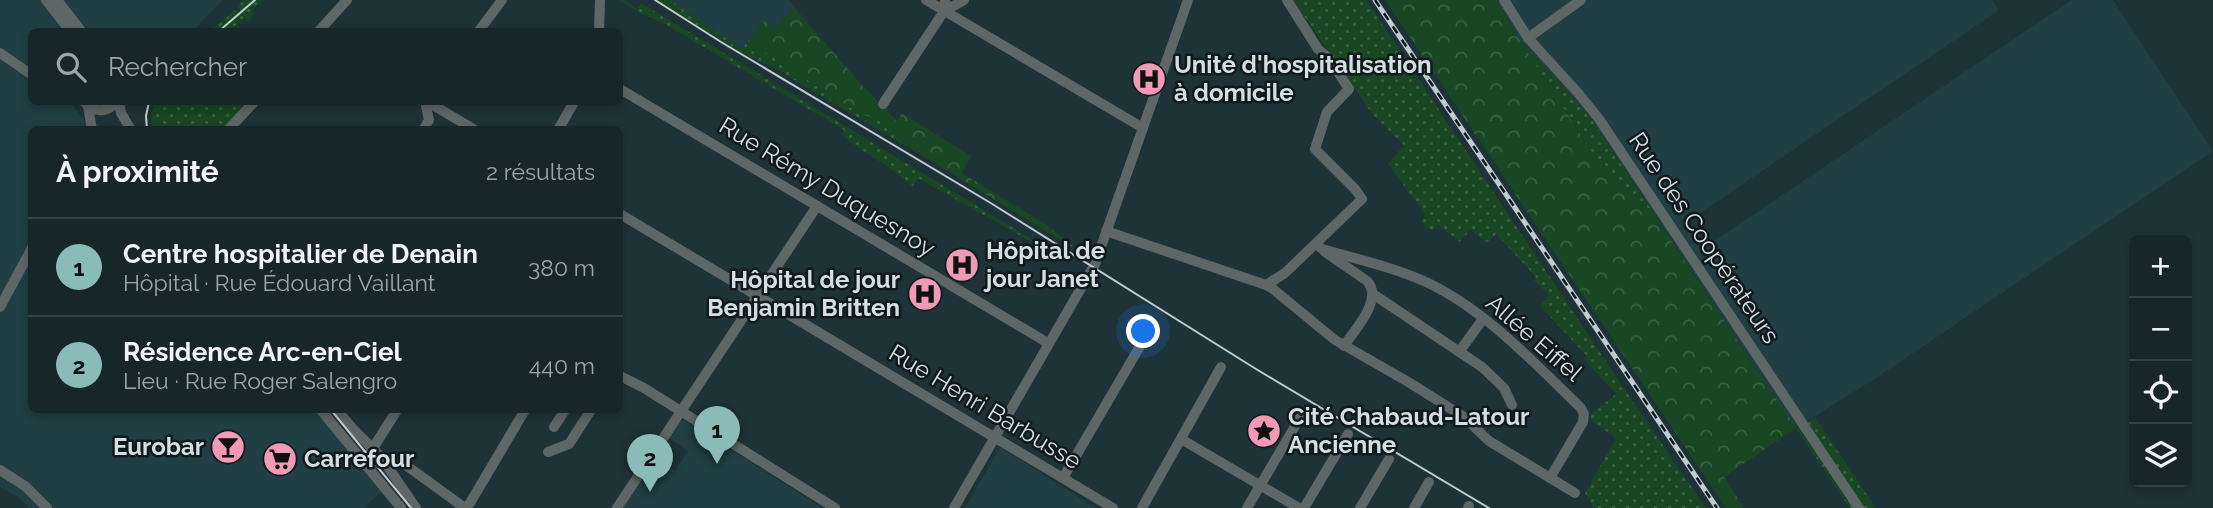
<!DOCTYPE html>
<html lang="fr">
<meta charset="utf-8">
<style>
:root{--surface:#162629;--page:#233235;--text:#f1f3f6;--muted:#9ea5a8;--line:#354346;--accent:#8bbbb9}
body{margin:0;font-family:Raleway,sans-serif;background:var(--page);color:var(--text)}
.controls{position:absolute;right:21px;bottom:21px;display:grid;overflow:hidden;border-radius:10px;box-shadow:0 4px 10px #0003}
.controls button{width:63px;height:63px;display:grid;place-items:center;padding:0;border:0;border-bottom:2px solid var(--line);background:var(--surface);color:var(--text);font:35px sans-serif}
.you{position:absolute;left:1144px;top:332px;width:24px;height:24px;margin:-18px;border:5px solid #fff;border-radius:50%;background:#1a73e8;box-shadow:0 0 0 10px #1a73e833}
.badge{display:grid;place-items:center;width:46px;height:46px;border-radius:50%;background:var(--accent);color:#111;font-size:23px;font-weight:700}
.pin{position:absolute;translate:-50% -58px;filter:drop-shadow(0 2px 4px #0008)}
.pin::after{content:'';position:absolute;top:37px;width:24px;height:21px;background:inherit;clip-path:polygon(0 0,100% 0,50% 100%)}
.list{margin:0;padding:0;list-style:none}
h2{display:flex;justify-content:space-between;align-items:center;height:91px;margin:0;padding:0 28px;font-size:30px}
h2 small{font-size:23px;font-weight:400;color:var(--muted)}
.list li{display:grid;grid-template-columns:46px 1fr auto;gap:21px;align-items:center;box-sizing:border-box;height:98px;padding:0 28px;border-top:2px solid var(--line)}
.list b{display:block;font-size:26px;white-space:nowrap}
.list p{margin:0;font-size:23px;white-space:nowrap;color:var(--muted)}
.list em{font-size:23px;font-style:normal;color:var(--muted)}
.icon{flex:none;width:38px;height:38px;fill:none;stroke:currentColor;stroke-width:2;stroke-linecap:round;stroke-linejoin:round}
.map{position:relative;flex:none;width:2213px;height:508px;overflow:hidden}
.search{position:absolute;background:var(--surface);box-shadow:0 4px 10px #0003;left:28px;top:28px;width:595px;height:77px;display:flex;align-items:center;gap:18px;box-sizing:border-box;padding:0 24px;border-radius:10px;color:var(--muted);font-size:26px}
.panel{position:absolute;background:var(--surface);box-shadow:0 4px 10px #0003;left:28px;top:126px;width:595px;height:287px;border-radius:10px}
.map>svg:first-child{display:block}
.built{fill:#203e43}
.grass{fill:url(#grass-dots)}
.forest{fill:url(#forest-crowns)}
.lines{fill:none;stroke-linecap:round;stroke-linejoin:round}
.minor{stroke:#5d6765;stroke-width:10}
.tram{stroke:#bfccd0;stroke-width:2}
.rail-casing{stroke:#bfccd0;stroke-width:5}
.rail{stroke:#10191b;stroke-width:2.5;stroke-dasharray:8;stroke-linecap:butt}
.labels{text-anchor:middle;stroke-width:5;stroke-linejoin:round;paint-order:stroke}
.poi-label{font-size:24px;font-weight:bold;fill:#d3dfe2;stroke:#10191b;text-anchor:start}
.street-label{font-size:24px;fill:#d3dfe2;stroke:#10191b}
</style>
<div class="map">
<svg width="2213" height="508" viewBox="0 0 2213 508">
<defs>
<pattern id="grass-dots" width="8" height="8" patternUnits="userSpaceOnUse" patternTransform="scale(1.75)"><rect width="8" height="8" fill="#194623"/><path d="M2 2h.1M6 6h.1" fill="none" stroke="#3a6043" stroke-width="1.8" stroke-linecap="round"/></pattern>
<pattern id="forest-crowns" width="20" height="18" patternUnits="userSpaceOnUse" patternTransform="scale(1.75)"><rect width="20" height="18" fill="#194623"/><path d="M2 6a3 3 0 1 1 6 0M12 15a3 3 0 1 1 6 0" fill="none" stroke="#3a6043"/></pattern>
</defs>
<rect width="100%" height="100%" fill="#1e3337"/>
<g class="built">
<path d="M0 0H223L193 31 32 32V102H70L85 121 106 128 120 129 32 130V410H317L382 491 364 508H29L20 499 0 487Z"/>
<path d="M670 0H789L794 7 775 29 764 21 742 49Z"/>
<path d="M1497 0H1992L1999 10 1687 222 1702 249 2072 0H2113L2213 151 1876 378 1796 428 1589 115 1519 39Z"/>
<path d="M684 420 823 508H623L655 459 675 471 688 451 669 438 680 421Z"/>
<path d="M1000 447 1096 508H965Z"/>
</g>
<g class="grass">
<path d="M243 0H264L252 10 254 13 249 21 245 18 229 31H210L235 10 237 12 240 10 238 7Z"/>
<path d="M619 0H625L637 9 641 3 1035 241 1037 245 918 178 912 187C892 166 864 154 842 135L844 130 665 24 638 12Z"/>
<path d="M657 0H670L742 49 748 41 860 114C887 120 908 138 926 158L774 68 745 55Z"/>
<path d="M1293 0H1366L1623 387 1706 508H1593L1585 493 1616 438 1591 421V414L1616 394 1584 360 1587 356 1540 306 1549 295 1534 280 1536 277 1496 234 1486 243 1470 230 1460 242 1438 225 1432 231 1421 222 1425 214 1388 164 1404 145 1373 115Z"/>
<path d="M1519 39 1589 115 1667 234C1647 207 1620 188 1599 163Z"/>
<path d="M155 102H248L223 129H153L151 118Z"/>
<path d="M1815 417 1876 508H1850L1796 428Z"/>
</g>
<g class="forest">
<path d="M1385 0H1497L1519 39 1599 163C1620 188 1647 207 1667 234L1796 428 1724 477 1744 508H1726Z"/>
<path d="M794 7 861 84 897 121 902 113 971 156 962 173 1047 225 1083 254 926 158C908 138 887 120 860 114L748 41 765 20 775 29Z"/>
</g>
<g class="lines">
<g class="minor">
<path d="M46 0 71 32"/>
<path d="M57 0 82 32"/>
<path d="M926 0 1143 128"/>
<path d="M1504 0 1528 38 1579 94 1599 119 1859 508"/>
<path d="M944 11 964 0"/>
<path d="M318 32 347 0"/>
<path d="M478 32 502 0"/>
<path d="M599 32 600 0"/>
<path d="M1528 38 1581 0"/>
<path d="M0 53 32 75"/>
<path d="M620 89 1048 343"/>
<path d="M84 102C94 113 107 113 116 102"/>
<path d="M119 102 121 113 131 130"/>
<path d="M428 102 475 130"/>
<path d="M883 104 944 11 945 0"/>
<path d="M88 106 92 130"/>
<path d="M228 130 254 102"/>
<path d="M423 130 429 120 426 106 427 102"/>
<path d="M558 130 574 102"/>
<path d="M620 214 1113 508"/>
<path d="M1106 231 1266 285 1285 273 1362 199 1355 189 1315 149 1327 112 1349 89 1329 58 1318 49 1287 0"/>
<path d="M1316 244 1322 249C1357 259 1393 267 1426 282 1486 310 1534 363 1581 408L1584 414 1583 422 1550 478"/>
<path d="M1325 252 1367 281C1384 299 1355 329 1344 346"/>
<path d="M1266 285 1273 289 1335 340 1410 383 1464 417 1489 441 1575 493"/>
<path d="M1373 294 1482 367 1504 388 1512 405"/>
<path d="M0 307 32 248"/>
<path d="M1459 352 1483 319"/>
<path d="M620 376 644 388 835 508"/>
<path d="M321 410 401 508"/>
<path d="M337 410 353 429 381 457 416 508"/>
<path d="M554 427 565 410"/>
<path d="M1181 439 1299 508"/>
<path d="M548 452 569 444 591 410"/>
<path d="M359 459 370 453 397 410"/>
<path d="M386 464 400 463 407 466 465 508"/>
<path d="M0 470 25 486 47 508"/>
<path d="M1063 478 1153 324"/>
<path d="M467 508 525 410"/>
<path d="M617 508 817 206"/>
<path d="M954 508 1095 264 1188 0"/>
<path d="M1142 508 1221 367"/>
<path d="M1247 508 1301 416"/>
<path d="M1304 508 1348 434"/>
<path d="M1360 508 1389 459"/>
<path d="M1414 508 1429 482"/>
<path d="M1468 508 1469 506"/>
</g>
<g class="tram">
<path d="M655 0 721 42 989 202 1256 369 1489 508"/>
<path d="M218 32 255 0"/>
<path d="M147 130 146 116 149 102"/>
<path d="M331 410 411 508"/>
</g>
<g class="rail-casing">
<path id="rail" d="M1375 0 1717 508"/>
</g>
<use href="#rail" class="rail"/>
</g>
<defs>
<g id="hospital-disc" transform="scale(1.75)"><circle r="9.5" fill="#f09ab6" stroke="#10191b"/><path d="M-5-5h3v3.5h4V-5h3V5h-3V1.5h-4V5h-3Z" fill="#111"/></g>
<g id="sight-disc" transform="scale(1.75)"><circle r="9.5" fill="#f09ab6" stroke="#10191b"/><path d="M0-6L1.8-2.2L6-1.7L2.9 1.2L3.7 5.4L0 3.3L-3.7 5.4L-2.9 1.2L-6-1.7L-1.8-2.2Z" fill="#111"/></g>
<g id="bar-disc" transform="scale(1.75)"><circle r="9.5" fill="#f09ab6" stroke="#10191b"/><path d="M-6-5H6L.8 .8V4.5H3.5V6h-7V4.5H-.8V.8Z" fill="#111"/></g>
<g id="supermarket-disc" transform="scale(1.75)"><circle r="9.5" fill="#f09ab6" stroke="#10191b"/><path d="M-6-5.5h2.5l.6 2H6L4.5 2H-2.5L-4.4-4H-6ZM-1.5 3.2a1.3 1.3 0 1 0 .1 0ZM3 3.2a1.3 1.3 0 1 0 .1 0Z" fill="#111"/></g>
</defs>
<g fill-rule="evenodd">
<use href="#hospital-disc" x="1149" y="79"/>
<use href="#hospital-disc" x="962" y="265"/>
<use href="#hospital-disc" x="925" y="294"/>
<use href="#sight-disc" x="1264" y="431"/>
<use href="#bar-disc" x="228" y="447"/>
<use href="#supermarket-disc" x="280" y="459"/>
</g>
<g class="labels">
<g class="poi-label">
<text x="1174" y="73">Unité d'hospitalisation<tspan x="1174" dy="28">à domicile</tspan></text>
<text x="986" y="259">Hôpital de<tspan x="986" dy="28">jour Janet</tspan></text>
<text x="900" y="288" text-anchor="end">Hôpital de jour<tspan x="900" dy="28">Benjamin Britten</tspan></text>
<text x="1288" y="425">Cité Chabaud-Latour<tspan x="1288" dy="28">Ancienne</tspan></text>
<text x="204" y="455" text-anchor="end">Eurobar</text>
<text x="304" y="467">Carrefour</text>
</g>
<g class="street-label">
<text transform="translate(827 187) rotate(31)" y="8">Rue Rémy Duquesnoy</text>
<text transform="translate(1704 238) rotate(56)" y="8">Rue des Coopérateurs</text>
<text transform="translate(1534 338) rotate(41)" y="8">Allée Eiffel</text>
<text transform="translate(985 407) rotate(31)" y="8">Rue Henri Barbusse</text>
</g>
</g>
</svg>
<div class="controls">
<button>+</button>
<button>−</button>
<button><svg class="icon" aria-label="locate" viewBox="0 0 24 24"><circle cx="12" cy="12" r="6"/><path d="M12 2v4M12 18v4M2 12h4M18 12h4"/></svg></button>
<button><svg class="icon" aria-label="layers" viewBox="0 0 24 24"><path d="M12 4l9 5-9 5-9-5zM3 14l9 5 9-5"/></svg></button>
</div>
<div class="you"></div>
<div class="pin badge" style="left:717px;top:464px">1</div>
<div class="pin badge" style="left:650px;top:492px">2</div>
<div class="search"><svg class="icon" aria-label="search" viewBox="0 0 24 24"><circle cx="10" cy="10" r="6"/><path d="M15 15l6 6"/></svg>Rechercher</div>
<section class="panel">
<h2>À proximité<small>2 résultats</small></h2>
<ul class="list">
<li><span class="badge">1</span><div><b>Centre hospitalier de Denain</b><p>Hôpital · Rue Édouard Vaillant</p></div><em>380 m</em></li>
<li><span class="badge">2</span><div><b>Résidence Arc-en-Ciel</b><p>Lieu · Rue Roger Salengro</p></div><em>440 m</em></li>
</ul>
</section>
</div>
